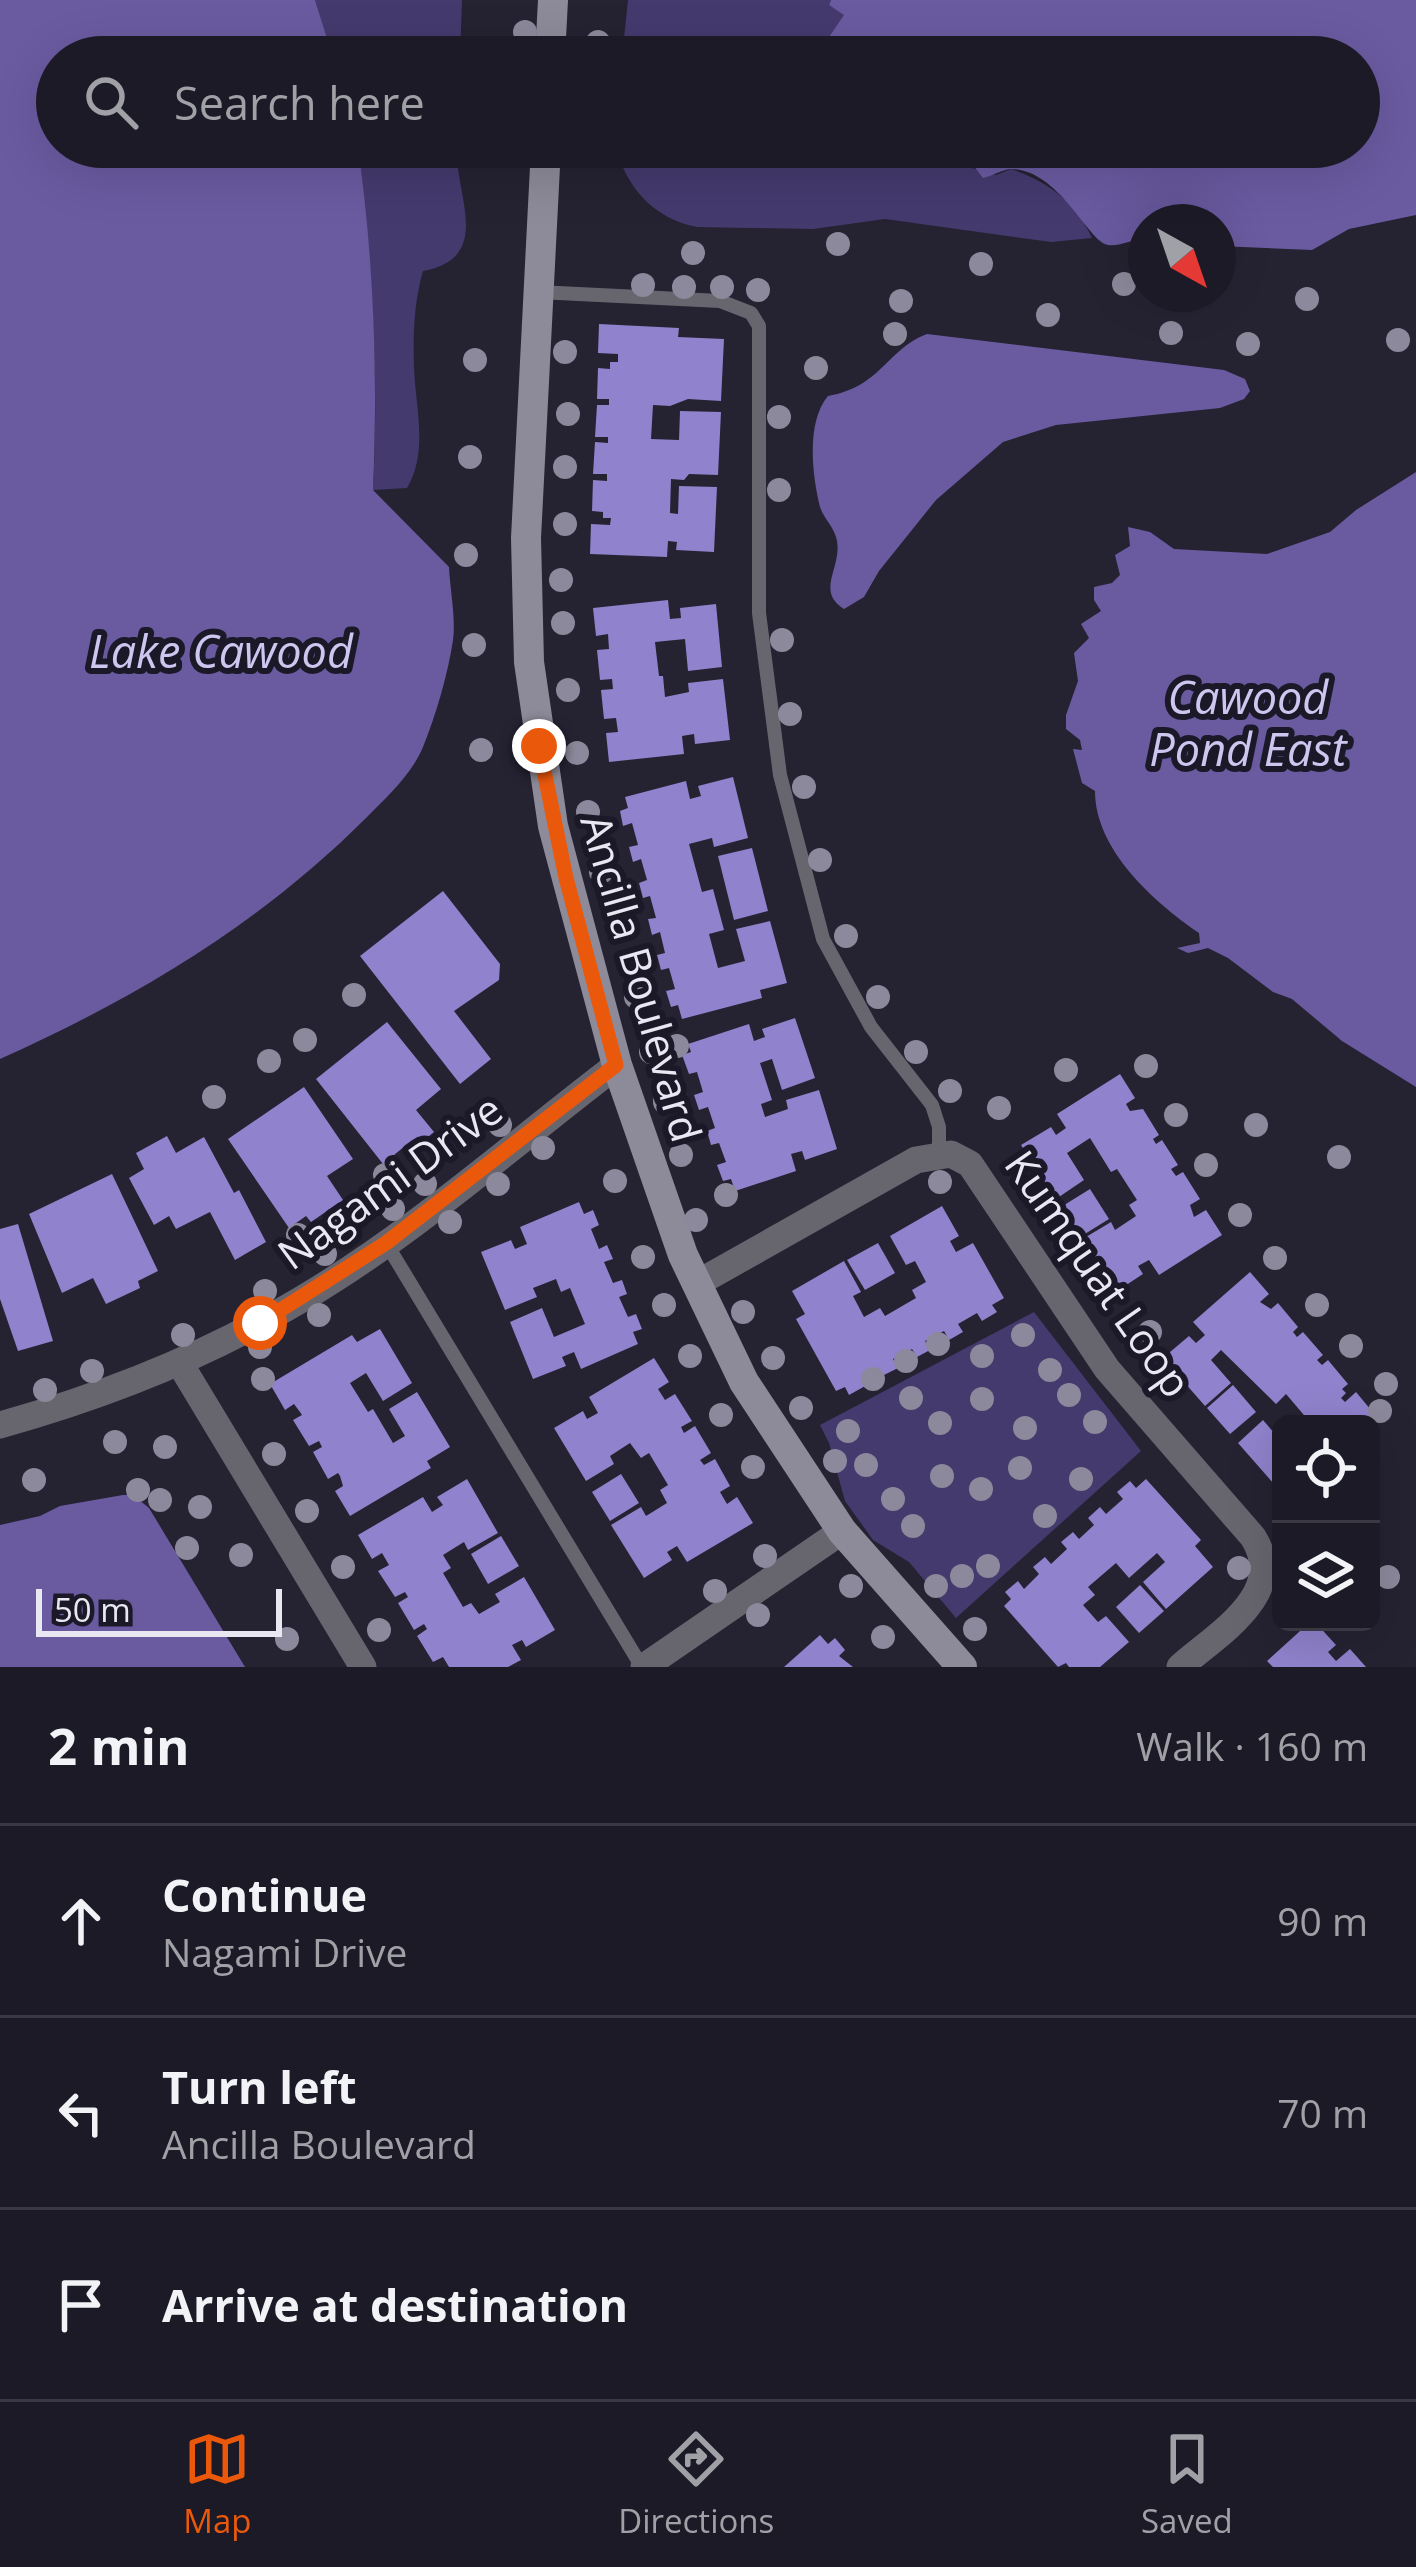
<!DOCTYPE html>
<meta charset="utf-8">
<style>
:root{--surface:#1c1a26;--page:#292732;--text:#f1f3f6;--muted:#a0a1a7;--line:#3a3843;--accent:#ea580c}
body{margin:0;font-family:"Open Sans",sans-serif;background:var(--page);color:var(--text)}
.controls{position:absolute;right:36px;bottom:36px;display:grid;overflow:hidden;border-radius:18px;box-shadow:0 12px 48px #0002}
.controls button{width:108px;height:108px;display:grid;place-items:center;padding:0;border:0;border-bottom:3px solid var(--line);background:var(--surface);color:var(--text);font:60px sans-serif}
.compass{position:absolute;left:1128px;top:204px;width:108px;height:108px;border-radius:50%;background:var(--surface);box-shadow:0 12px 48px #0002;rotate:140deg}
.scale{position:absolute;left:36px;bottom:30px;width:246px;box-sizing:border-box;padding-left:12px;border:6px solid #e8e7f2;border-top:0;font-size:33px;line-height:42px;white-space:nowrap;color:#e8e7f2;-webkit-text-stroke:9px #1b1928;paint-order:stroke}
.stop{position:absolute;width:36px;height:36px;margin:-27px;border:9px solid #ea580c;border-radius:50%;background:#fff}
.stop.end{background:#ea580c;border-color:#fff;box-shadow:0 3px 12px #0008}
.list{margin:0;padding:0;list-style:none}
h2{display:flex;justify-content:space-between;align-items:center;height:156px;margin:0;padding:0 48px;font-size:51px}
h2 small{font-size:39px;font-weight:400;color:var(--muted)}
.list li{display:grid;grid-template-columns:78px 1fr auto;gap:36px;align-items:center;box-sizing:border-box;height:192px;padding:0 48px;border-top:3px solid var(--line)}
.list b{display:block;font-size:45px;white-space:nowrap}
.list p{margin:0;font-size:39px;white-space:nowrap;color:var(--muted)}
.list em{font-size:39px;font-style:normal;color:var(--muted)}
.icon{flex:none;width:66px;height:66px;fill:none;stroke:currentColor;stroke-width:2;stroke-linecap:round;stroke-linejoin:round}
.map{position:relative;flex:none;width:1416px;height:1667px;overflow:hidden}
.search{position:absolute;background:var(--surface);box-shadow:0 12px 48px #0002;left:36px;right:36px;top:36px;height:132px;display:flex;align-items:center;gap:30px;box-sizing:border-box;padding:0 42px;border-radius:66px;color:var(--muted);font-size:45px}
.sheet{height:732px;background:var(--surface)}
nav{display:flex;justify-content:space-around;align-items:center;box-sizing:border-box;height:168px;border-top:3px solid var(--line);background:var(--surface);font-size:33px;color:var(--muted)}
nav a{display:grid;justify-items:center;gap:6px}
nav .on{color:var(--accent)}
.map>svg:first-child{display:block}
.green{fill:#453a6e}
.water{fill:#6a5ba1}
.building{fill:#9082cc}
.lines{fill:none;stroke-linecap:round;stroke-linejoin:round}
.lane{stroke:#67666f;stroke-width:14}
.street{stroke:#67666f;stroke-width:27}
.secondary{stroke:#8d8b99;stroke-width:30}
.tree{fill:#8b899b}
.route{stroke:#ea580c;stroke-width:15}
.labels{text-anchor:middle;stroke-width:12;stroke-linejoin:round;paint-order:stroke}
.street-label{font-size:42px;fill:#e8e7f2;stroke:#1b1928}
.water-label{font-size:45px;font-style:italic;fill:#cdc7f0;stroke:#1b1928}
</style>
<div class="map">
<svg width="1416" height="1667" viewBox="0 0 1416 1667">
<rect width="100%" height="100%" fill="#252232"/>
<g class="green">
<path d="M315 0H462L460 57H333Z"/>
<path d="M628 0H831L829 5 845 14 822 47 804 50V57H622Z"/>
<path d="M358 147H457C454 193 495 258 423 271 414 303 413 333 414 366 415 406 429 451 407 488L373 490C379 375 372 261 358 147Z"/>
<path d="M616 147H959L972 168 996 175 1011 169C1048 182 1075 201 1092 238L1051 242 885 219 813 229 697 227C655 219 626 188 616 147Z"/>
<path d="M1034 1312 1141 1451 956 1618 909 1562 873 1540 845 1501 829 1443 820 1425Z"/>
</g>
<g class="water">
<path d="M0 0H315L333 57H57V147H358C374 261 378 376 373 490L449 567C450 590 456 618 453 640 448 674 436 715 423 747 412 774 386 798 366 818 260 924 136 998 0 1059Z"/>
<path d="M831 0H1416V215L1349 229 1312 250 1218 246V222H1146V240C1133 238 1120 247 1108 245 1089 243 1059 169 1011 169 1004 169 992 176 983 178L959 147H1359V57H804V50L822 47 844 15 829 5Z"/>
<path d="M927 334 1224 370 1245 379 1250 391 1244 399 1220 408 1056 425 1003 442 936 500 879 571 864 597 844 609C815 591 842 568 837 541 835 528 824 519 820 507 812 475 806 422 828 396 881 387 887 349 927 334Z"/>
<path d="M1416 472V1087L1342 1041 1292 999 1273 992 1228 958 1208 948 1188 953 1177 948 1200 943 1199 933C1154 902 1095 850 1095 791L1082 783 1073 749 1082 750 1080 740 1066 729V715L1078 681 1074 653 1089 638 1081 624 1101 611 1094 600V587L1112 583 1120 575 1115 555 1130 546 1128 527 1150 532 1174 549 1267 554 1330 532 1356 510Z"/>
<path d="M123 1495H133L149 1508 245 1667H0V1525L40 1516 60 1506Z"/>
</g>
<g class="building">
<path d="M599 324 679 328 678 337 724 339 721 401 688 399 670 406 653 405 651 439 679 440 680 411 721 412 718 475 689 474 684 480 671 479 670 513 678 514 679 486 717 487 714 552 676 550 677 542 668 541 667 557 590 554 591 524 610 525 611 518H603V512L592 511 593 480 607 481V474H593L595 442 608 443V437H595L597 405H609V399H597L598 368 610 369V362H618V354L598 353Z"/>
<path d="M668 600 670 619 681 618 680 608 716 604 722 667 688 671 685 639 655 642 659 676H663L665 697 689 692 688 683 723 679 730 740 695 744 694 734 682 736 684 754 609 762 606 733 618 732 616 718 604 719 601 690 613 689 612 679 600 680 597 650 609 649 608 634 596 636 593 608Z"/>
<path d="M733 777 748 838 714 847 712 838 689 844 702 892 713 889 724 930 709 934 718 968 745 961 736 929 770 921 787 983 760 990 762 998 682 1019 678 1005 671 1007 666 991 675 989 669 968 661 970 657 955 665 953 660 932 652 935 648 919 656 918 650 896 643 898 639 883 647 880 641 859 633 862 629 847 638 845 632 823 623 826 620 811 628 808 625 797 686 781 690 799 701 796 698 786Z"/>
<path d="M752 848 768 911 734 920 718 856Z"/>
<path d="M443 891 500 964 499 980 454 1011 491 1059 460 1084 360 956Z"/>
<path d="M795 1018 815 1078 782 1090 772 1059 760 1063 772 1100 761 1104 765 1117 788 1109 786 1100 819 1090 837 1149 805 1160 802 1151 791 1154 796 1171 735 1191 731 1179 723 1181 717 1165 726 1162 719 1143 711 1145 707 1131 715 1128 708 1107 699 1110 694 1095 703 1092 697 1072 689 1074 682 1055 691 1052 688 1044 749 1024 754 1041 765 1037 762 1029Z"/>
<path d="M387 1022 441 1089 416 1110 434 1132 409 1152 405 1146 383 1164 316 1079Z"/>
<path d="M1120 1074 1135 1098 1126 1104 1130 1111 1143 1109 1159 1135 1153 1139 1156 1144 1162 1140 1178 1165 1171 1169 1176 1176 1183 1172 1200 1199 1190 1205 1194 1217 1206 1210 1222 1235 1159 1275 1149 1260 1138 1266 1143 1274 1114 1293 1081 1240 1111 1222 1115 1230 1136 1216 1129 1205 1137 1200 1117 1169 1111 1172 1090 1138 1067 1153 1084 1180 1056 1199 1021 1145 1051 1127 1056 1135 1066 1128 1057 1114Z"/>
<path d="M304 1087 353 1159 327 1176 343 1200 311 1222 306 1216 289 1228 228 1139Z"/>
<path d="M167 1136 176 1153 204 1137 234 1193 239 1190 266 1242 235 1260 210 1212 176 1229 169 1216 154 1225 129 1178 144 1169 136 1153Z"/>
<path d="M112 1174 158 1271 138 1281 140 1288 106 1304 93 1278 62 1293 29 1214Z"/>
<path d="M1090 1189 1109 1219 1080 1237 1061 1207Z"/>
<path d="M579 1202 584 1214 593 1210 599 1225 591 1229 599 1249 607 1245 613 1259 604 1262 613 1283 622 1280 627 1294 619 1297 628 1317 636 1314 642 1329 633 1332 638 1344 581 1369 574 1352 562 1357 566 1366 533 1379 510 1322 542 1308 554 1337 585 1324 570 1288 561 1292 556 1279 533 1288 537 1297 505 1310 481 1252 511 1240 515 1249 527 1244 520 1227Z"/>
<path d="M942 1206 959 1236 950 1241 956 1252 973 1243 1004 1298 992 1305 997 1312 982 1321 977 1313 958 1324 963 1332 949 1340 944 1331 925 1341 930 1350 917 1357 912 1349 893 1359 898 1368 882 1376 878 1368 862 1377 867 1385 849 1395 845 1387 836 1391 796 1319 805 1314 792 1291 844 1261 861 1292 853 1296 864 1317 880 1308 885 1316 916 1298 912 1290 926 1282 915 1261 906 1265 890 1236Z"/>
<path d="M18 1224 53 1341 18 1351 0 1299V1229Z"/>
<path d="M878 1243 895 1273 865 1290 847 1260Z"/>
<path d="M1250 1272 1269 1294 1260 1302 1271 1309 1278 1303 1298 1327 1293 1332 1297 1337 1303 1332 1323 1355 1317 1360 1322 1365 1328 1360 1348 1384 1342 1389 1346 1393 1341 1398 1345 1402 1356 1392 1376 1416 1366 1424H1306L1309 1421 1286 1394 1276 1404 1221 1350 1211 1360 1231 1383 1205 1406 1163 1358 1189 1336 1196 1343 1205 1335 1193 1322Z"/>
<path d="M380 1329 412 1383 383 1401 366 1373 350 1383 368 1412 373 1409 393 1443 405 1436 389 1409 417 1392 450 1447 427 1461 431 1468 350 1516 335 1491 343 1486 340 1476 338 1473 328 1479 313 1452 322 1447 319 1441 309 1446 293 1420 302 1415 300 1412 294 1404 285 1410 270 1384 352 1335 357 1342Z"/>
<path d="M654 1358 669 1382 658 1389 665 1400 675 1394 692 1421 681 1427 684 1433 695 1426 711 1453 700 1460 704 1465 715 1459 730 1486 720 1492 727 1504 737 1497 753 1523 687 1562 677 1546 667 1552 672 1560 644 1578 611 1525 641 1507 646 1516 667 1503 660 1490 668 1485 649 1453 641 1458 630 1443 610 1456 614 1464 586 1481 554 1428 583 1411 587 1419 598 1413 589 1397Z"/>
<path d="M1233 1385 1256 1412 1230 1434 1207 1408Z"/>
<path d="M1263 1420 1281 1441V1492L1238 1443Z"/>
<path d="M621 1474 639 1503 610 1521 592 1492Z"/>
<path d="M467 1479 498 1533 468 1550 464 1542 443 1555 451 1568 443 1573 463 1607 471 1603 479 1614 500 1602 495 1594 524 1577 555 1630 526 1647 522 1640 512 1645 521 1660 508 1667H449L443 1657 433 1662 417 1636 427 1629 424 1624 414 1630 398 1603 408 1597 405 1592 395 1597 378 1571 389 1565 382 1553 372 1559 358 1535 423 1497 432 1512 443 1505 437 1497Z"/>
<path d="M1146 1479 1201 1540 1195 1546 1213 1567 1166 1609 1143 1582 1165 1562 1157 1553 1129 1578 1116 1563 1088 1587 1095 1595 1083 1605 1098 1622 1106 1616 1129 1642 1100 1667H1069L1066 1663 1058 1667 1004 1606 1011 1599 1005 1592 1018 1581 1024 1589 1039 1574 1033 1567 1045 1557 1051 1564 1067 1549 1061 1542 1073 1532 1079 1539 1094 1525 1088 1518 1100 1507 1106 1514 1123 1499 1117 1492 1130 1481 1136 1488Z"/>
<path d="M501 1536 519 1566 488 1584 471 1554Z"/>
<path d="M1140 1585 1164 1611 1139 1633 1116 1607Z"/>
<path d="M1310 1622H1315L1336 1645 1328 1652 1336 1661 1350 1649 1366 1667H1273L1267 1661Z"/>
<path d="M820 1635 828 1644 835 1638 845 1650 839 1656 853 1667H784Z"/>
</g>
<g class="lines">
<g class="lane">
<path d="M538 292 720 301 751 313 759 326V613L780 775 823 939 871 1027 932 1105 939 1127V1154"/>
<path d="M386 1243 642 1667"/>
</g>
<g class="street">
<path d="M696 1284 916 1160 951 1154 970 1164 1107 1369 1253 1537C1289 1594 1217 1634 1180 1667"/>
<path d="M179 1362 363 1667"/>
<path d="M0 1425C105 1396 208 1355 302 1299 414 1233 513 1144 617 1065"/>
<path d="M644 1667 842 1531"/>
</g>
<g class="secondary">
<path d="M550 57 553 0"/>
<path d="M546 147 526 538 529 662 553 826 617 1065 683 1255 744 1382 842 1531 962 1667"/>
</g>
</g>
<g class="tree">
<circle cx="525" cy="32" r="12"/>
<circle cx="598" cy="42" r="12"/>
<circle cx="838" cy="244" r="12"/>
<circle cx="693" cy="253" r="12"/>
<circle cx="981" cy="264" r="12"/>
<circle cx="1124" cy="284" r="12"/>
<circle cx="643" cy="285" r="12"/>
<circle cx="684" cy="287" r="12"/>
<circle cx="722" cy="287" r="12"/>
<circle cx="758" cy="290" r="12"/>
<circle cx="1307" cy="299" r="12"/>
<circle cx="901" cy="301" r="12"/>
<circle cx="1048" cy="315" r="12"/>
<circle cx="1171" cy="333" r="12"/>
<circle cx="895" cy="334" r="12"/>
<circle cx="1398" cy="340" r="12"/>
<circle cx="1248" cy="344" r="12"/>
<circle cx="565" cy="352" r="12"/>
<circle cx="475" cy="360" r="12"/>
<circle cx="816" cy="368" r="12"/>
<circle cx="568" cy="414" r="12"/>
<circle cx="779" cy="417" r="12"/>
<circle cx="470" cy="457" r="12"/>
<circle cx="565" cy="467" r="12"/>
<circle cx="779" cy="490" r="12"/>
<circle cx="565" cy="524" r="12"/>
<circle cx="466" cy="555" r="12"/>
<circle cx="561" cy="580" r="12"/>
<circle cx="563" cy="623" r="12"/>
<circle cx="782" cy="640" r="12"/>
<circle cx="474" cy="645" r="12"/>
<circle cx="568" cy="690" r="12"/>
<circle cx="790" cy="714" r="12"/>
<circle cx="481" cy="750" r="12"/>
<circle cx="577" cy="753" r="12"/>
<circle cx="804" cy="787" r="12"/>
<circle cx="588" cy="812" r="12"/>
<circle cx="820" cy="860" r="12"/>
<circle cx="601" cy="872" r="12"/>
<circle cx="618" cy="928" r="12"/>
<circle cx="846" cy="936" r="12"/>
<circle cx="354" cy="995" r="12"/>
<circle cx="636" cy="997" r="12"/>
<circle cx="878" cy="997" r="12"/>
<circle cx="305" cy="1040" r="12"/>
<circle cx="677" cy="1046" r="12"/>
<circle cx="651" cy="1052" r="12"/>
<circle cx="916" cy="1052" r="12"/>
<circle cx="269" cy="1061" r="12"/>
<circle cx="1146" cy="1066" r="12"/>
<circle cx="1066" cy="1070" r="12"/>
<circle cx="950" cy="1091" r="12"/>
<circle cx="214" cy="1097" r="12"/>
<circle cx="665" cy="1102" r="12"/>
<circle cx="999" cy="1108" r="12"/>
<circle cx="1176" cy="1115" r="12"/>
<circle cx="500" cy="1125" r="12"/>
<circle cx="1256" cy="1125" r="12"/>
<circle cx="543" cy="1148" r="12"/>
<circle cx="681" cy="1155" r="12"/>
<circle cx="1339" cy="1157" r="12"/>
<circle cx="1206" cy="1165" r="12"/>
<circle cx="385" cy="1175" r="12"/>
<circle cx="615" cy="1181" r="12"/>
<circle cx="940" cy="1182" r="12"/>
<circle cx="425" cy="1184" r="12"/>
<circle cx="498" cy="1184" r="12"/>
<circle cx="726" cy="1195" r="12"/>
<circle cx="393" cy="1209" r="12"/>
<circle cx="1240" cy="1215" r="12"/>
<circle cx="340" cy="1219" r="12"/>
<circle cx="696" cy="1220" r="12"/>
<circle cx="450" cy="1222" r="12"/>
<circle cx="298" cy="1235" r="12"/>
<circle cx="325" cy="1254" r="12"/>
<circle cx="643" cy="1257" r="12"/>
<circle cx="1275" cy="1258" r="12"/>
<circle cx="265" cy="1291" r="12"/>
<circle cx="664" cy="1305" r="12"/>
<circle cx="1317" cy="1305" r="12"/>
<circle cx="743" cy="1312" r="12"/>
<circle cx="319" cy="1315" r="12"/>
<circle cx="1150" cy="1332" r="12"/>
<circle cx="183" cy="1335" r="12"/>
<circle cx="1023" cy="1335" r="12"/>
<circle cx="938" cy="1344" r="12"/>
<circle cx="1351" cy="1346" r="12"/>
<circle cx="260" cy="1347" r="12"/>
<circle cx="690" cy="1356" r="12"/>
<circle cx="982" cy="1356" r="12"/>
<circle cx="773" cy="1358" r="12"/>
<circle cx="906" cy="1361" r="12"/>
<circle cx="1050" cy="1370" r="12"/>
<circle cx="92" cy="1371" r="12"/>
<circle cx="263" cy="1379" r="12"/>
<circle cx="873" cy="1379" r="12"/>
<circle cx="1386" cy="1384" r="12"/>
<circle cx="45" cy="1390" r="12"/>
<circle cx="1069" cy="1395" r="12"/>
<circle cx="911" cy="1398" r="12"/>
<circle cx="982" cy="1399" r="12"/>
<circle cx="801" cy="1408" r="12"/>
<circle cx="1380" cy="1411" r="12"/>
<circle cx="721" cy="1415" r="12"/>
<circle cx="1095" cy="1422" r="12"/>
<circle cx="940" cy="1423" r="12"/>
<circle cx="1025" cy="1428" r="12"/>
<circle cx="848" cy="1431" r="12"/>
<circle cx="115" cy="1442" r="12"/>
<circle cx="165" cy="1447" r="12"/>
<circle cx="274" cy="1454" r="12"/>
<circle cx="835" cy="1461" r="12"/>
<circle cx="866" cy="1465" r="12"/>
<circle cx="753" cy="1467" r="12"/>
<circle cx="1020" cy="1468" r="12"/>
<circle cx="942" cy="1476" r="12"/>
<circle cx="1081" cy="1479" r="12"/>
<circle cx="34" cy="1480" r="12"/>
<circle cx="981" cy="1489" r="12"/>
<circle cx="138" cy="1490" r="12"/>
<circle cx="893" cy="1499" r="12"/>
<circle cx="160" cy="1500" r="12"/>
<circle cx="200" cy="1507" r="12"/>
<circle cx="307" cy="1511" r="12"/>
<circle cx="1045" cy="1516" r="12"/>
<circle cx="913" cy="1526" r="12"/>
<circle cx="187" cy="1548" r="12"/>
<circle cx="241" cy="1555" r="12"/>
<circle cx="765" cy="1556" r="12"/>
<circle cx="988" cy="1566" r="12"/>
<circle cx="343" cy="1567" r="12"/>
<circle cx="1239" cy="1568" r="12"/>
<circle cx="962" cy="1576" r="12"/>
<circle cx="1388" cy="1577" r="12"/>
<circle cx="851" cy="1586" r="12"/>
<circle cx="936" cy="1586" r="12"/>
<circle cx="715" cy="1591" r="12"/>
<circle cx="758" cy="1615" r="12"/>
<circle cx="975" cy="1629" r="12"/>
<circle cx="379" cy="1630" r="12"/>
<circle cx="883" cy="1637" r="12"/>
<circle cx="287" cy="1639" r="12"/>
</g>
<g class="lines">
<path class="route" d="M260 1323 386 1243 616 1065 566 878 539 746"/>
</g>
<g class="labels">
<g class="street-label">
<text transform="translate(641 978) rotate(74)" y="15">Ancilla Boulevard</text>
<text transform="translate(390 1182) rotate(-36)" y="15">Nagami Drive</text>
<text transform="translate(1098 1274) rotate(55)" y="15">Kumquat Loop</text>
</g>
<g class="water-label">
<text x="221" y="668">Lake Cawood</text>
<text x="1248" y="714">Cawood<tspan x="1248" dy="52">Pond East</tspan></text>
</g>
</g>
</svg>
<div class="controls">
<button><svg class="icon" aria-label="locate" viewBox="0 0 24 24"><circle cx="12" cy="12" r="6"/><path d="M12 2v4M12 18v4M2 12h4M18 12h4"/></svg></button>
<button><svg class="icon" aria-label="layers" viewBox="0 0 24 24"><path d="M12 4l9 5-9 5-9-5zM3 14l9 5 9-5"/></svg></button>
</div>
<svg class="compass" viewBox="-18 -18 36 36"><path d="M0-13l5 13h-10z" fill="#e53935"/><path d="M0 13l5-13h-10z" fill="#a0a1a7"/></svg>
<div class="scale">50 m</div>
<div class="stop" style="left:260px;top:1323px"></div>
<div class="stop end" style="left:539px;top:746px"></div>
<div class="search"><svg class="icon" aria-label="search" viewBox="0 0 24 24"><circle cx="10" cy="10" r="6"/><path d="M15 15l6 6"/></svg>Search here</div>
</div>
<section class="sheet">
<h2>2 min<small>Walk · 160 m</small></h2>
<ul class="list">
<li><svg class="icon" aria-label="ahead" viewBox="0 0 24 24"><path d="M12 20V5M6 11l6-6 6 6"/></svg><div><b>Continue</b><p>Nagami Drive</p></div><em>90 m</em></li>
<li><svg class="icon" aria-label="left" viewBox="0 0 24 24"><path d="M17 20v-9H6M10 6l-5 5 5 5"/></svg><div><b>Turn left</b><p>Ancilla Boulevard</p></div><em>70 m</em></li>
<li><svg class="icon" aria-label="arrive" viewBox="0 0 24 24"><path d="M6 21V4h12l-3 4 3 4H6"/></svg><div><b>Arrive at destination</b></div></li>
</ul>
</section>
<nav>
<a class="on"><svg class="icon" aria-label="map" viewBox="0 0 24 24"><path d="M3 6l6-2 6 2 6-2v14l-6 2-6-2-6 2zM9 4v14M15 6v14"/></svg>Map</a>
<a><svg class="icon" aria-label="directions" viewBox="0 0 24 24"><path d="M12 3l9 9-9 9-9-9zM9 14v-3h6M13 9l2 2-2 2"/></svg>Directions</a>
<a><svg class="icon" aria-label="saved" viewBox="0 0 24 24"><path d="M7 4h10v16l-5-4-5 4z"/></svg>Saved</a>
</nav>
